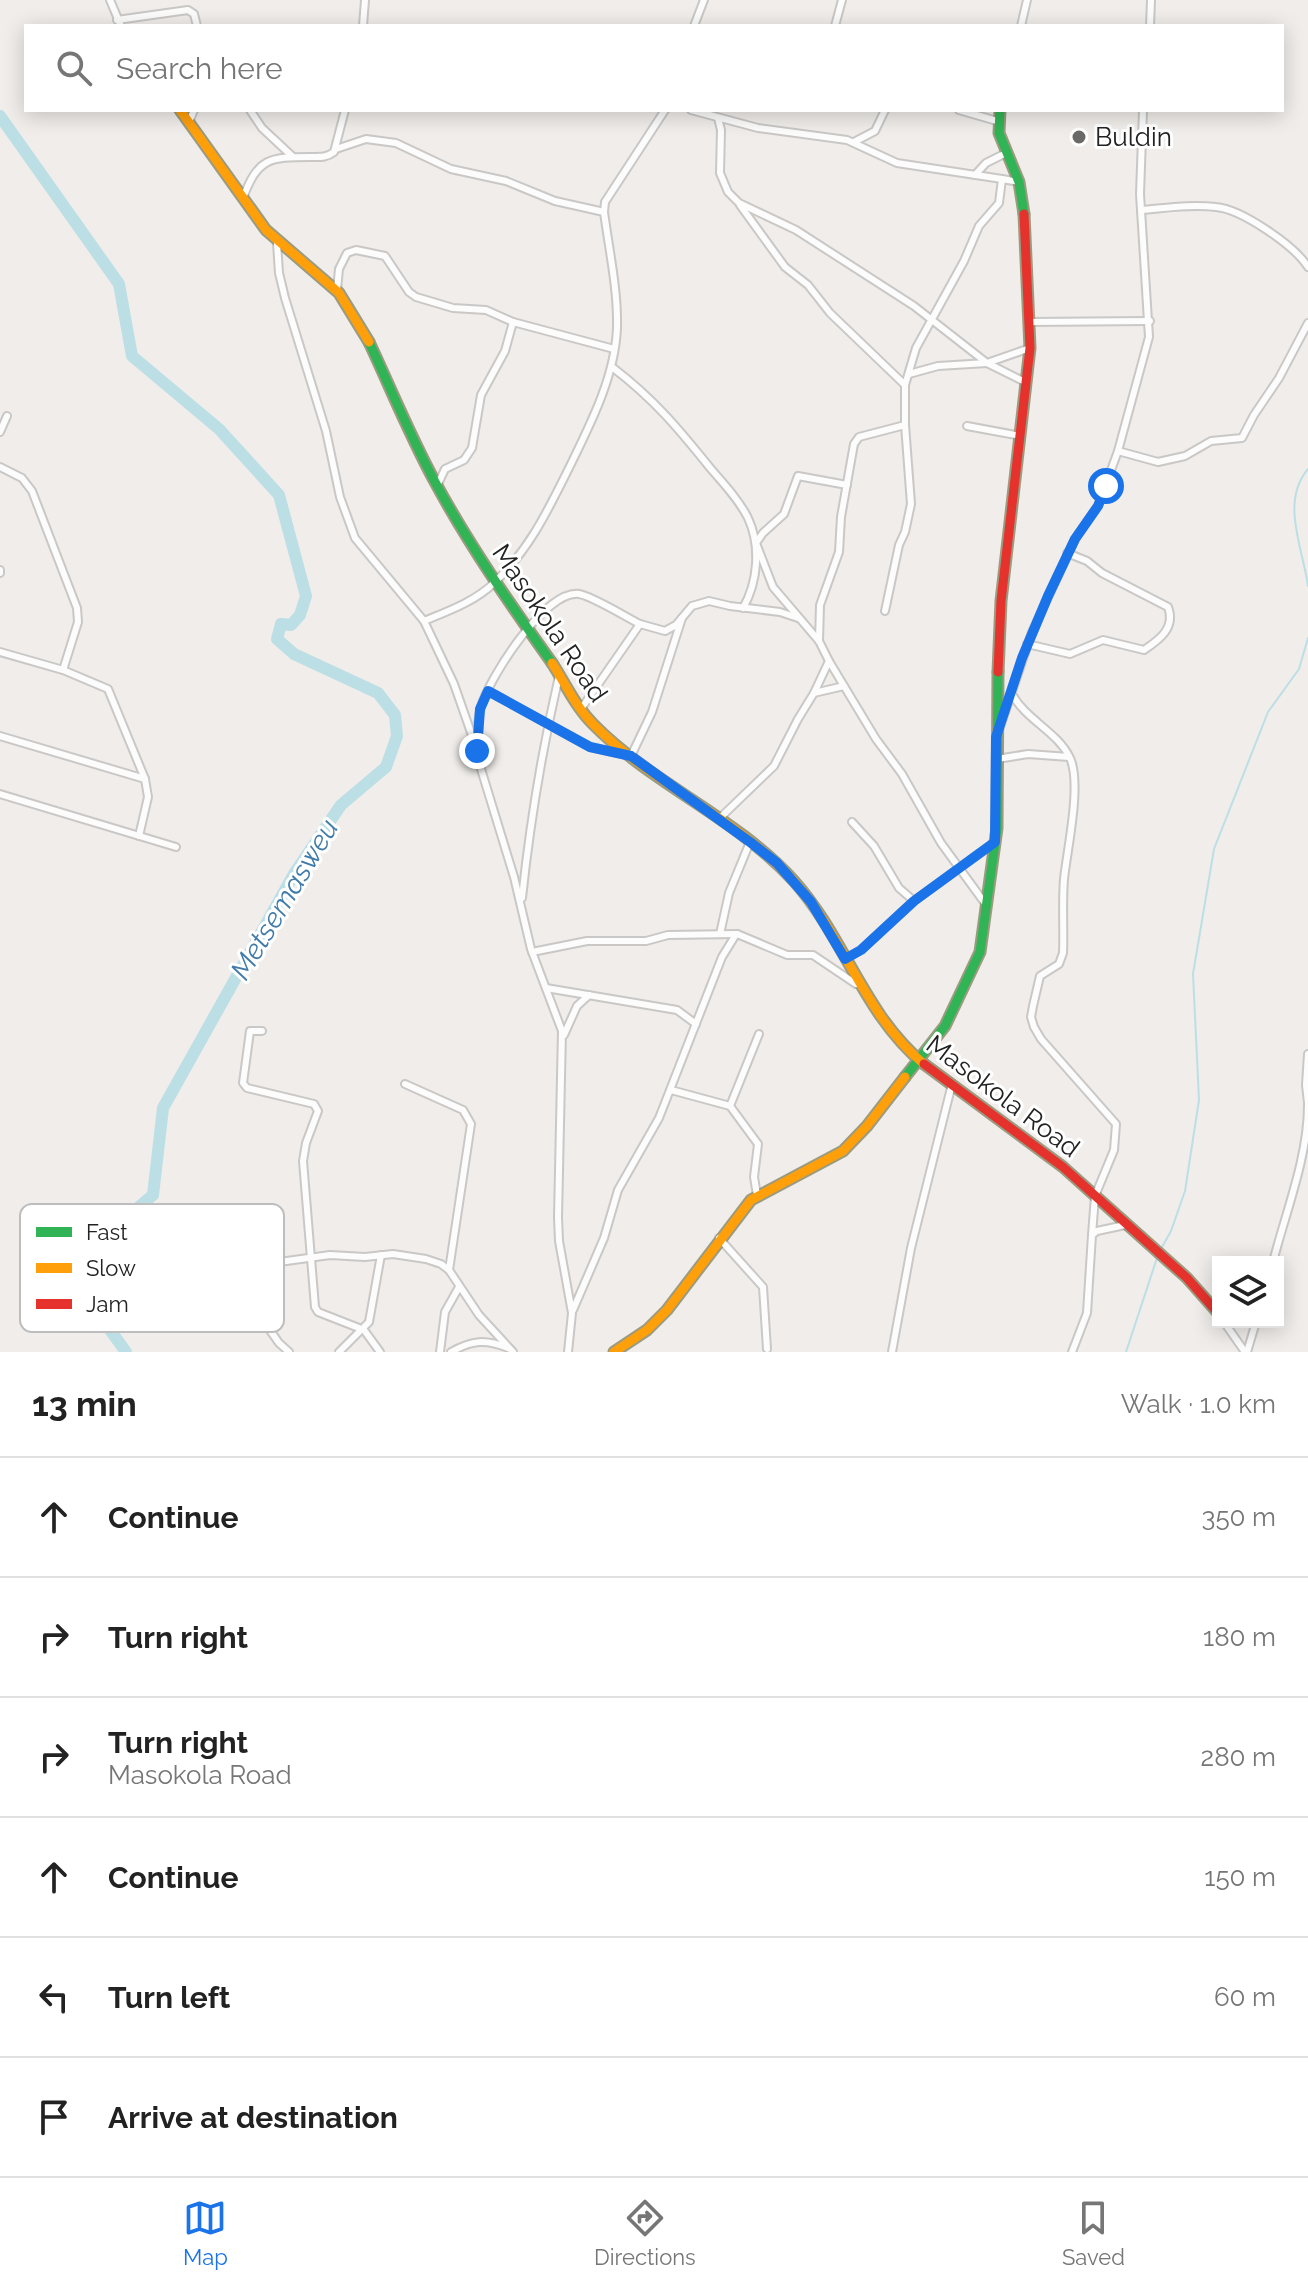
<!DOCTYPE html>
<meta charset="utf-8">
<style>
:root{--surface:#fff;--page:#f6f6f6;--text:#222;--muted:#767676;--line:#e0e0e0;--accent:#1a73e8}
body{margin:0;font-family:Raleway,sans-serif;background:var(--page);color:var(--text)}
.controls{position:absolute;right:24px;bottom:24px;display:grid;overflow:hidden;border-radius:0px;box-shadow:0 4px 20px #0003}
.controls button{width:72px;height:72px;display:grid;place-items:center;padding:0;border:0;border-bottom:2px solid var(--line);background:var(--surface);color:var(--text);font:40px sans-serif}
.stop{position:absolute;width:24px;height:24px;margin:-18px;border:6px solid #1a73e8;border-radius:50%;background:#fff}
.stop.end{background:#1a73e8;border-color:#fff;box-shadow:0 2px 8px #0008}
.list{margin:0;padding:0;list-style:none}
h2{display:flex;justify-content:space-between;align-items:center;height:104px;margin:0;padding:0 32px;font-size:34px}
h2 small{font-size:26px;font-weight:400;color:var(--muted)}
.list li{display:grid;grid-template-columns:52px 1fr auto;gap:24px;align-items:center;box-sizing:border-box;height:120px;padding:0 32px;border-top:2px solid var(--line)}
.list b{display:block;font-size:30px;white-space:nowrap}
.list p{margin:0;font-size:26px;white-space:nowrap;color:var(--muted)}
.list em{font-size:26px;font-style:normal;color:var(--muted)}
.icon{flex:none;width:44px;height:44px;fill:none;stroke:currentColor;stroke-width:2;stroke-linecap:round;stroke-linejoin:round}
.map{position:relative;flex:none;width:1308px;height:1352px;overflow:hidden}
.search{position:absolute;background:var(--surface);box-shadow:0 4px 20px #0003;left:24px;right:24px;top:24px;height:88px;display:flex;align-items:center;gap:20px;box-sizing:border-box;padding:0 28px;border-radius:0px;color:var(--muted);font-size:30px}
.sheet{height:824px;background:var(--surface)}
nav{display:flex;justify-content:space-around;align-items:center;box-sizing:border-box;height:112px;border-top:2px solid var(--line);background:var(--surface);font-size:22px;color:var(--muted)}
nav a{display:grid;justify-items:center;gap:4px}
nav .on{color:var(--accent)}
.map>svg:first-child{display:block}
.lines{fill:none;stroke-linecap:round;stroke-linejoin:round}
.stream{stroke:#bcdfe5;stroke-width:2}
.river{stroke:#bcdfe5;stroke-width:12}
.street-casing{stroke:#c9c8c6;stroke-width:10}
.fast-casing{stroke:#9b9b80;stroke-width:13}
.slow-casing{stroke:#9b9b80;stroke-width:13}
.jam-casing{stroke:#9b9b80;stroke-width:13}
.street{stroke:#fdfcfc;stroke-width:6}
.fast{stroke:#30b455;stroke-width:9}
.slow{stroke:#ff9f0a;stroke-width:9}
.jam{stroke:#e5322d;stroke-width:9}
.route{stroke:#1a73e8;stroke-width:10}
.poi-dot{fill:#6a6968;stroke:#fff;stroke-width:3}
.labels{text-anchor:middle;stroke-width:6;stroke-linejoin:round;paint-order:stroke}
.poi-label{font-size:26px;fill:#222;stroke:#fff;text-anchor:start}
.street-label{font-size:26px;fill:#222;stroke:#fff}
.water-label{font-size:28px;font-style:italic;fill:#417ba9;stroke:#fff}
.key{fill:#fff;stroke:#bdbdbd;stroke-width:2}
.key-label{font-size:22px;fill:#222}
</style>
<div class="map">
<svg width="1308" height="1352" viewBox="0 0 1308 1352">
<rect width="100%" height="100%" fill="#f0edea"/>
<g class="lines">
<g class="stream">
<path d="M1308 469C1280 502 1303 548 1308 586"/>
<path d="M1161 1249 1171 1231 1185 1191 1199 1100 1193 974 1214 849 1268 712 1299 669 1308 638"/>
<path d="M1126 1352 1157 1258"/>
</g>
<path class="river" d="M0 116 119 284 132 356 219 429 279 495 306 596 300 615 291 625 281 624 277 639 294 654 378 693 395 715 397 736 386 767 341 805 294 874 163 1108 153 1195 110 1231 56 1217 38 1274 64 1317 108 1327 126 1352"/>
<g class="street-casing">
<g id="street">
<path d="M110 0 121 26"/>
<path d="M117 20 188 10 194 14 197 26"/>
<path d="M363 26 365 0"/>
<path d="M694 26 704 0"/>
<path d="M835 26 842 0"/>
<path d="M1021 26 1027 0"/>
<path d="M1150 26 1151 0"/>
<path d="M250 110 262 128 293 157"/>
<path d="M691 110 758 128 847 140 897 163 1002 179"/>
<path d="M959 110 997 121"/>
<path d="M718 118 721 130 720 173 728 192 739 203 796 230 914 306 987 363 1027 383"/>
<path d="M189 122 194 110"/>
<path d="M854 142 875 131 885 110"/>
<path d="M336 149 366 139 396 143 451 169 506 181 555 201 604 212"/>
<path d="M975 175 986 163 1006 153"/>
<path d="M243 198C258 158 269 157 310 157 320 157 326 158 334 152L345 110"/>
<path d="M740 205 785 267 808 285 830 313 905 385"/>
<path d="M1141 210C1166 208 1191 204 1216 207 1241 209 1294 245 1308 267"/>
<path d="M277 243 279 273 285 298 326 431 340 497 355 538 424 621C448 611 474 602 494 583 530 549 548 510 570 466 591 423 615 376 617 328 618 290 609 250 604 212L605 202 665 110"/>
<path d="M337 290 339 269 347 253 356 250 385 256 409 292 416 297 453 308 486 310 513 322 614 349"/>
<path d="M1030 322 1150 321"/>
<path d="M612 367C654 399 678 428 711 469 724 484 739 500 748 518 761 546 758 582 743 608"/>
<path d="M909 374 938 366 987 363 1030 348"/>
<path d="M967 426 1021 436"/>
<path d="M0 432 7 416"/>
<path d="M1118 451 1149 337 1140 194 1143 110"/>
<path d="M0 467 22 478 32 491 77 608 78 622 63 670"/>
<path d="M437 486 445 469 464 460 472 448 481 395 505 351 513 322"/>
<path d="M0 570V573"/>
<path d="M885 611 899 545 905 532 911 504 905 425"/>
<path d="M424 621 454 684 476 747"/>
<path d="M819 641 820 605 839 552 841 517 854 444 859 437 905 425V385L916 348 964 261 979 226 999 203 1002 179 1019 182"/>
<path d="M1027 644 1070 654 1103 640 1144 650C1159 640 1176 628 1168 607L1102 573 1087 561 1067 553"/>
<path d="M0 652 63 670 108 689 145 779 148 797 139 836"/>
<path d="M829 661 819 641 773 587 756 543 763 533 784 514 798 476 847 485"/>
<path d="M488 691 590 747 631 756 652 712 682 618"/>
<path d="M814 693 829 661 844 686"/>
<path d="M1012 694C1026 720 1058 732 1070 758 1082 784 1067 850 1064 879 1062 904 1064 929 1063 953L1059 964 1040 976 1033 1006 1031 1017 1034 1027 1041 1039 1116 1124 1114 1150 1095 1196 1092 1235"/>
<path d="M581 709 640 624 665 631 676 625 692 606 709 601 730 606 780 612 798 618"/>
<path d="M999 730 1032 632 1075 539 1098 506 1118 451 1158 462 1185 456 1211 441 1242 438 1254 415 1279 378 1308 323"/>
<path d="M0 736 145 779"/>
<path d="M997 759 1028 754 1069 757"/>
<path d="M0 794 176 847"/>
<path d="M720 818 774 766 798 719 814 693 844 686 876 739 902 774 941 843 987 906"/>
<path d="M852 822 874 846 899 888 914 901"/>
<path d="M522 898C530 823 542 750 559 676"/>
<path d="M720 934 729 893 750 842"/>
<path d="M532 952 587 941H646L668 935 737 934"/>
<path d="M845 959 861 950 914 901 995 842"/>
<path d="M546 988 677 1010 696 1024"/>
<path d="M262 1031H250L243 1083 247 1088 314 1104 318 1111 306 1143 303 1161 315 1307 318 1312 364 1330 380 1352"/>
<path d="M564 1035 577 1006 589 995"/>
<path d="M1308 1054 1306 1085 1308 1103"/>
<path d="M405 1084 463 1110 471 1124 449 1270"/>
<path d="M671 1090 730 1106"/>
<path d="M757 1195 754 1177 758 1144 730 1106 759 1034"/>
<path d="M719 1238 763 1287 767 1349"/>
<path d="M1273 1262C1286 1211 1308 1157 1308 1105"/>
<path d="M573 1310 604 1238 618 1190 659 1118 722 957 735 936 737 934 742 936 787 955H813L856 984"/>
<path d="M1224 1322 1245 1352"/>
<path d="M289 1352 279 1343 255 1309 258 1293 248 1272 250 1266 330 1255 365 1257 393 1254 426 1259 441 1264 449 1270 479 1315 513 1352"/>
<path d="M339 1352 369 1322 381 1255"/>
<path d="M440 1352 445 1312 459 1287"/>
<path d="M451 1352C472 1340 486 1339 508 1348"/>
<path d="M568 1352 572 1313 559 1241 558 1217 562 1031 531 949 514 877 481 769C477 749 476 727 481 707 489 678 545 590 579 594 592 596 626 617 640 624"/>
<path d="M892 1352 911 1248 952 1084"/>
<path d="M1072 1352 1087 1313 1092 1235 1097 1231 1125 1225"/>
<path d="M1247 1352 1256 1322"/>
</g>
</g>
<g class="fast-casing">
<g id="fast">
<path d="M1000 110 999 133 1019 182 1024 214"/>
<path d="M369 342C391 389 410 436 435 482 469 545 510 604 552 663"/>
<path d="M905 1077 945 1026 980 952 997 828 998 672"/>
</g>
</g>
<g class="slow-casing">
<g id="slow">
<path d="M180 110 266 230 339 293 369 342"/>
<path d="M552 663C565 683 575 706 593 724 653 785 736 817 794 881 845 938 864 1015 924 1064"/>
<path d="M614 1352 647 1330 667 1310 751 1200 843 1151 867 1126 905 1077"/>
</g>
</g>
<g class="jam-casing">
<g id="jam">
<path d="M998 672 1001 601 1030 348 1024 214"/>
<path d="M924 1064 1063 1167 1187 1278 1218 1313"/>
</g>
</g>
<use href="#street" class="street"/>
<use href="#fast" class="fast"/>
<use href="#slow" class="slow"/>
<use href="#jam" class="jam"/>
</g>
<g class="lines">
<path class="route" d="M477 751 480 709 488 691 590 747 631 756 750 842 777 863 811 902 845 959 861 950 914 901 995 842 996 737 1022 658 1048 596 1075 539 1098 506 1106 486"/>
</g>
<circle class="poi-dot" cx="1079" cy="137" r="8"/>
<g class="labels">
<g class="poi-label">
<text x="1095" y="146">Buldin</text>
</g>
<g class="street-label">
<text transform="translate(550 623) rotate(56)" y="9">Masokola Road</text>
<text transform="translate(1003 1096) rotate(37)" y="9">Masokola Road</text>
</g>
<g class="water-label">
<text transform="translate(284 899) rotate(-59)" y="10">Metsemasweu</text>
</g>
</g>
<rect x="20" y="1204" width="264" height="128" rx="12" class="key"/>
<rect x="36" y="1227" width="36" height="10" fill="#30b455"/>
<rect x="36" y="1263" width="36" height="10" fill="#ff9f0a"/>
<rect x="36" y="1299" width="36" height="10" fill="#e5322d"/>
<g class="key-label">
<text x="86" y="1240">Fast</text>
<text x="86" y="1276">Slow</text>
<text x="86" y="1312">Jam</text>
</g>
</svg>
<div class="controls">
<button><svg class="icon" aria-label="layers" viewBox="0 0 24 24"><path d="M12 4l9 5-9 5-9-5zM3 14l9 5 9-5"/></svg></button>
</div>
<div class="stop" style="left:1106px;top:486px"></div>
<div class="stop end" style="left:477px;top:751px"></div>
<div class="search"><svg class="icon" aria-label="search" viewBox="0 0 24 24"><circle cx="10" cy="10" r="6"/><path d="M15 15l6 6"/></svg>Search here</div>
</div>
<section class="sheet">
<h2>13 min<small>Walk · 1.0 km</small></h2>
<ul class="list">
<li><svg class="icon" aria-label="ahead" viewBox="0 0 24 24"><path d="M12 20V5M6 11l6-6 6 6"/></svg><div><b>Continue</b></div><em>350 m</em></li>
<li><svg class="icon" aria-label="right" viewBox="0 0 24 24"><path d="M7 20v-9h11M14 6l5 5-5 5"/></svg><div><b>Turn right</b></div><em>180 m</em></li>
<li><svg class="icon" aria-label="right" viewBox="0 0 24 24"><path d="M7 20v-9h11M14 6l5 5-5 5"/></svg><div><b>Turn right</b><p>Masokola Road</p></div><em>280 m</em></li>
<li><svg class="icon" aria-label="ahead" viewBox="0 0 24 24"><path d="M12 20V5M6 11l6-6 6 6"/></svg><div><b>Continue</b></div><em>150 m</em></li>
<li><svg class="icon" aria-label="left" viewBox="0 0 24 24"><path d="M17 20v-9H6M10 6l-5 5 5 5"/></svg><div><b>Turn left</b></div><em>60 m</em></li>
<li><svg class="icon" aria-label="arrive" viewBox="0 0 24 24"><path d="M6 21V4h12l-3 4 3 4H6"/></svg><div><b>Arrive at destination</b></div></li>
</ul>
</section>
<nav>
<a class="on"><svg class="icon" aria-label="map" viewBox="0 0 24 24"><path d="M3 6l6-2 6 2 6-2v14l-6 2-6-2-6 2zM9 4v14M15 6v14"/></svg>Map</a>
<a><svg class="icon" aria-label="directions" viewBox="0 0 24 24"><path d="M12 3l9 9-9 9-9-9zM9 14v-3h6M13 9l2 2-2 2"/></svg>Directions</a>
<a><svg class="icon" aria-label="saved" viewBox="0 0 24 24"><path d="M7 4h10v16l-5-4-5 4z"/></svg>Saved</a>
</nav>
